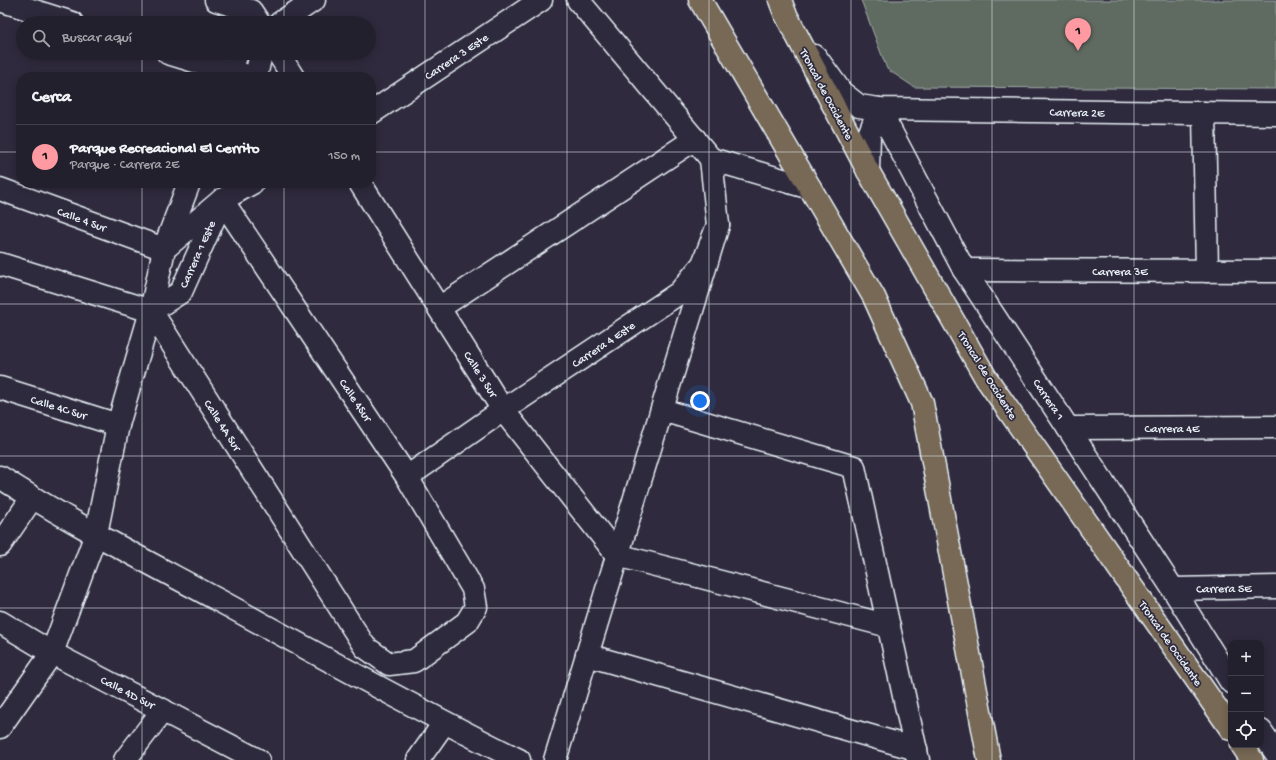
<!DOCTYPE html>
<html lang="es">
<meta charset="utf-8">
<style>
:root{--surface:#23202e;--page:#2f2d3a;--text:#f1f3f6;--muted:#a3a3aa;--line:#403e4a;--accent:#ff9aa2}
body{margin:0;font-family:"Gochi Hand",sans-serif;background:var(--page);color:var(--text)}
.controls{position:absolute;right:12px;bottom:12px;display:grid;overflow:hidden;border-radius:8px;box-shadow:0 2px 10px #0003}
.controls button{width:36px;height:36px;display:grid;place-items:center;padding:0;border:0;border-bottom:1px solid var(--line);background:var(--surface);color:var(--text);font:20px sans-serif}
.you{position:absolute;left:700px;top:401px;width:14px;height:14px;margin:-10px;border:3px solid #fff;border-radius:50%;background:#1a73e8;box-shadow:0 0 0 6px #1a73e833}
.badge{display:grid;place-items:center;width:26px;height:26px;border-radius:50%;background:var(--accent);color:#111;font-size:13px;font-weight:700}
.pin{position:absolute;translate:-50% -33px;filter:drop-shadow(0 1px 2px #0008)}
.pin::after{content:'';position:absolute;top:21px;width:14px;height:12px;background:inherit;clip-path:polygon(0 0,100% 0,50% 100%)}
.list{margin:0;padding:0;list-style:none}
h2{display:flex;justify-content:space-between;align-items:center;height:52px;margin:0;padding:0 16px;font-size:17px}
h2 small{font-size:13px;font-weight:400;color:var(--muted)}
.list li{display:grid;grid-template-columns:26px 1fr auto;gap:12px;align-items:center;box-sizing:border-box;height:64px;padding:0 16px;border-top:1px solid var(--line)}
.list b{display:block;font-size:15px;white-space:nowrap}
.list p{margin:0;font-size:13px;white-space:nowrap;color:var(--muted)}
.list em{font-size:13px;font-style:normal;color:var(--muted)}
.icon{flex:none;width:22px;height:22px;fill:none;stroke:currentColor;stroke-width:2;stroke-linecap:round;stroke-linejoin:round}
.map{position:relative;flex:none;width:1276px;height:760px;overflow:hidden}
.search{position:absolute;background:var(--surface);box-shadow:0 2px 10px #0003;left:16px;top:16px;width:360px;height:44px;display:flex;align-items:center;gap:10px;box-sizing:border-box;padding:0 14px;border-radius:22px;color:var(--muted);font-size:15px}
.panel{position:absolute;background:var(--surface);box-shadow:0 2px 10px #0003;left:16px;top:72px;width:360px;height:116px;border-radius:16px}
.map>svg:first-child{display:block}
.park{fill:#5f6b61;stroke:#a4aeac}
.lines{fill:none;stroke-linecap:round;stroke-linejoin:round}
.minor-casing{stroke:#e8f1f8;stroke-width:25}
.highway-casing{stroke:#e8f1f8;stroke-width:25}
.minor{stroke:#2f2a3d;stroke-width:22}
.highway{stroke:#776954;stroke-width:22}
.grid{fill:none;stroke:#e8f1f8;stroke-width:1;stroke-opacity:0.55}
.labels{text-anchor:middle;stroke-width:3.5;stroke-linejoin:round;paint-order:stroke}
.street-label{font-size:12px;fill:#e8f1f8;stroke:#2f2a3d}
</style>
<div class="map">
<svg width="1276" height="760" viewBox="0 0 1276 760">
<rect width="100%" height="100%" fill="#2f2a3d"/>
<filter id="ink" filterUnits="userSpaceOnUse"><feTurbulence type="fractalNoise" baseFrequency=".025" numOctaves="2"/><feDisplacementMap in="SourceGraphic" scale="8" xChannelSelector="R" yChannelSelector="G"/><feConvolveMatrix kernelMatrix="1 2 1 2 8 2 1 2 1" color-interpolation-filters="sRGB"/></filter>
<g filter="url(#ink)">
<path class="park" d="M861 0H1276V89L914 87 887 69Z"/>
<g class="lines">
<g class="minor-casing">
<g id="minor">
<path d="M0 0 72 23"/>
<path d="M216 0 251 11 259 23"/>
<path d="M578 0 711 159 810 188"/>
<path d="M280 23 314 0"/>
<path d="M168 53 230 72 255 77"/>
<path d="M278 53 293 77"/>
<path d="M815 56 841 92 859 106 879 109 1276 114"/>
<path d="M229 77 237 53"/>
<path d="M256 77 261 53"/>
<path d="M879 109 964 270 1068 428 1173 589 1231 682"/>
<path d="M371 113 541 0"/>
<path d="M1204 113 1207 271"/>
<path d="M868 171 869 135 879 109"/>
<path d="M360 183 503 410 617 555 889 626"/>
<path d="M0 189 164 249 222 200 252 183"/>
<path d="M0 264 151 311 365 647 389 664 414 661 467 622 476 607 473 589 407 477 222 200"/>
<path d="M964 270 1276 271"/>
<path d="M439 308 695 139"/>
<path d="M151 311 181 292 220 205"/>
<path d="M0 388 118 425"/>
<path d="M662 410 854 467 918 760"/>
<path d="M1068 428 1276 427"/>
<path d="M0 477C71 523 146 561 220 601 319 655 418 710 519 760"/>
<path d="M407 477 503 410 679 293 703 264 718 225 711 159"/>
<path d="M0 545 32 498"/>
<path d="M1173 589 1276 587"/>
<path d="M0 622 52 653 258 760"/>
<path d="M587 655 916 749"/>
<path d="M0 727 52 653 96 534 118 425 151 311 164 249 189 183"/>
<path d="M1261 731 1276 753"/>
<path d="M125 760 163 710"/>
<path d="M418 760 444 723"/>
<path d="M555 760 718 225"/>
</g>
</g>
<g class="highway-casing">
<g id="highway">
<path d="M700 0 874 297 922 403 989 760"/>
<path d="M780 0 785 13 868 171 986 378 1231 729"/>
<path d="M1242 745 1252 760"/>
</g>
</g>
<use href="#minor" class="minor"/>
<use href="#highway" class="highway"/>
</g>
</g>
<path class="grid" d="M142 0V23M284 0V23M425 0V760M567 0V760M709 0V760M851 0V760M992 0V760M1134 0V760M142 53V77M284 53V77M0 152H21M371 152H1276M142 183V760M284 183V760M0 304H1276M0 456H1276M0 608H1276"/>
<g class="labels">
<g class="street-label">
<text transform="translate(456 56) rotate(-34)" y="4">Carrera 3 Este</text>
<text transform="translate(827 94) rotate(62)" y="4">Troncal de Occidente</text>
<text transform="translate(1077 112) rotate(1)" y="4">Carrera 2E</text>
<text transform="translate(82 219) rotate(20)" y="4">Calle 4 Sur</text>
<text transform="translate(197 254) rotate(-66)" y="4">Carrera 1 Este</text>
<text x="1120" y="275">Carrera 3E</text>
<text transform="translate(603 344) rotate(-34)" y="4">Carrera 4 Este</text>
<text transform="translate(481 374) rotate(57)" y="4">Calle 3 Sur</text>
<text transform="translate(988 375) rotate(58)" y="4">Troncal de Occidente</text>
<text transform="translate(1049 399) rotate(56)" y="4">Carrera 1</text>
<text transform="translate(356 400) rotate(56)" y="4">Calle 4Sur</text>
<text transform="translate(59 407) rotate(17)" y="4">Calle 4C Sur</text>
<text transform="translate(223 425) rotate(57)" y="4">Calle 4A Sur</text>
<text x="1172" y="432">Carrera 4E</text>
<text transform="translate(1224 588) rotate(-1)" y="4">Carrera 5E</text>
<text transform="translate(1171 643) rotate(55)" y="4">Troncal de Occidente</text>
<text transform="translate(128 692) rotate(27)" y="4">Calle 4D Sur</text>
</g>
</g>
</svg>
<div class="controls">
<button>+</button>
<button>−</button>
<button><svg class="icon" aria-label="locate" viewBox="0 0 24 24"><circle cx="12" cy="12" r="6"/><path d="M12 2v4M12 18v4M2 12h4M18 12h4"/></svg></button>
</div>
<div class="you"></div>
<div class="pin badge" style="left:1078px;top:51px">1</div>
<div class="search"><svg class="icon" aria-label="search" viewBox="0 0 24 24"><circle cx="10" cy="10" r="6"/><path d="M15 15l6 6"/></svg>Buscar aquí</div>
<section class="panel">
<h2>Cerca<small></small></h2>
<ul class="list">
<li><span class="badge">1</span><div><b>Parque Recreacional El Cerrito</b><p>Parque · Carrera 2E</p></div><em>150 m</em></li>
</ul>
</section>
</div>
